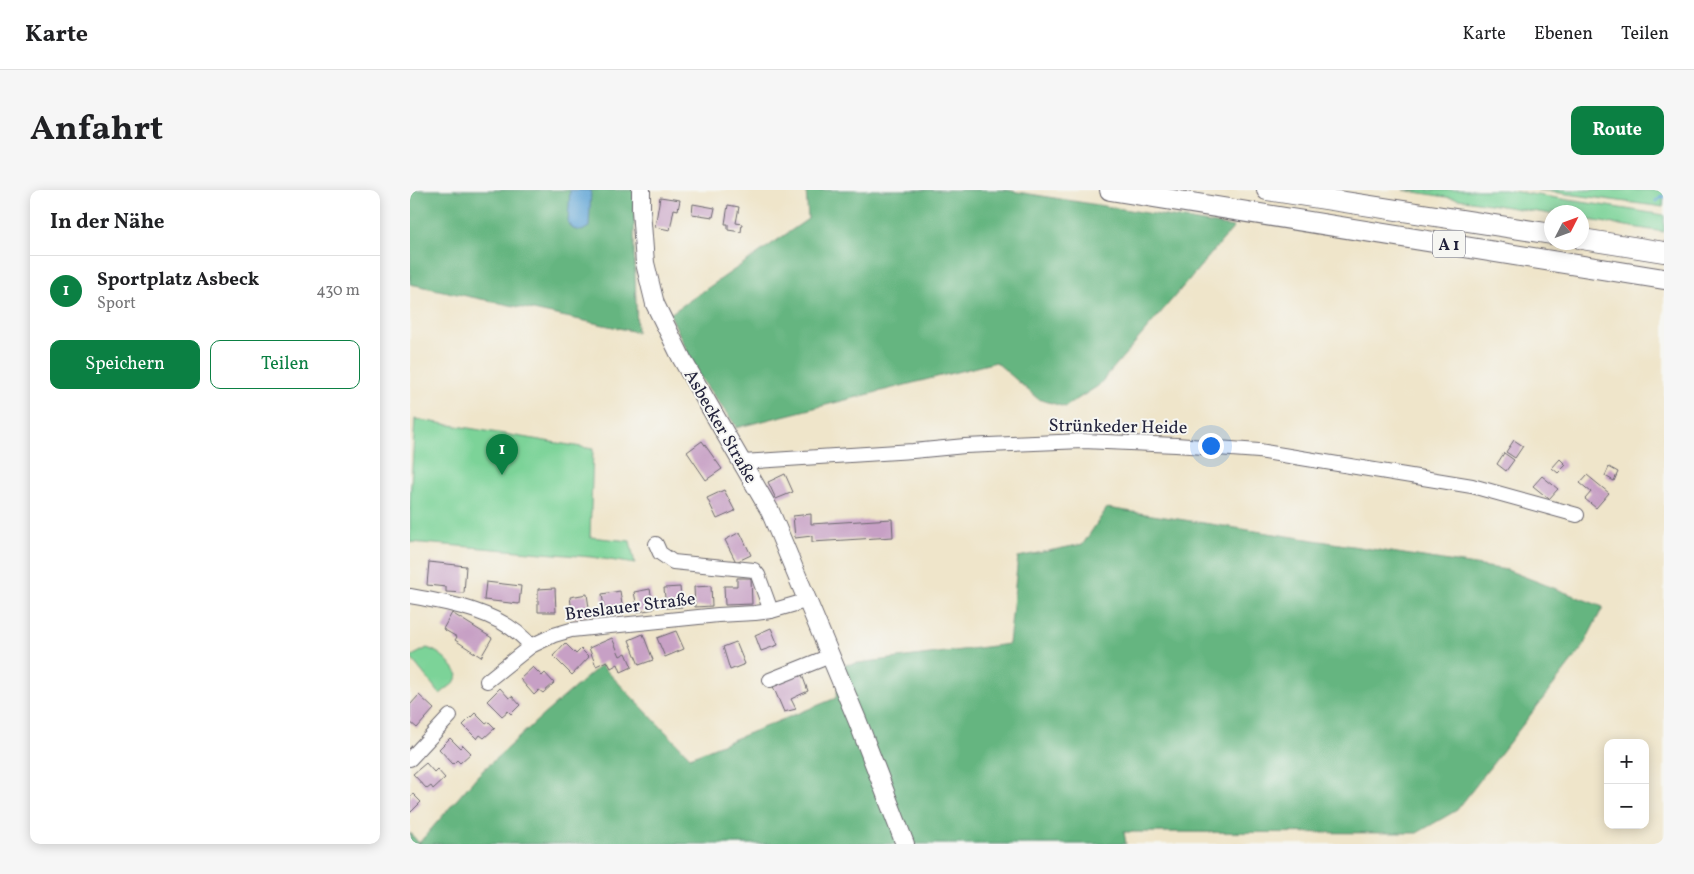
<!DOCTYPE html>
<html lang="de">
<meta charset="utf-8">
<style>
:root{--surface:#fff;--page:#f6f6f6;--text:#202124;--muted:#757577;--line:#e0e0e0;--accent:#0b8043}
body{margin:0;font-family:Vollkorn,serif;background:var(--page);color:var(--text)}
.controls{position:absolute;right:15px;bottom:15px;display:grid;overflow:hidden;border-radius:10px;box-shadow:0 2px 12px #0003}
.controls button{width:45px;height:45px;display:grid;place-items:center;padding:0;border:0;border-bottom:1px solid var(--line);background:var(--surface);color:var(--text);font:25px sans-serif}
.compass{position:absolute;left:1134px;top:15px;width:45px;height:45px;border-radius:50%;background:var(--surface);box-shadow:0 2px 12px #0003;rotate:48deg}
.you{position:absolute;left:800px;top:255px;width:18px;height:18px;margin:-12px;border:4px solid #fff;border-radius:50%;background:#1a73e8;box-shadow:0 0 0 8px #1a73e833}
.badge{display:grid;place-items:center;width:32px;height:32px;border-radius:50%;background:var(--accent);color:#fff;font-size:16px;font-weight:700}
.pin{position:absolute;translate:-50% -41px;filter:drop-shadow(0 1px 2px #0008)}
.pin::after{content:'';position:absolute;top:26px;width:18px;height:15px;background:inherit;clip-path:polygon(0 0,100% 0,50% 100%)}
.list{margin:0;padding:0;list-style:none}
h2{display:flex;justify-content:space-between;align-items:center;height:65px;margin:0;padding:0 20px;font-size:21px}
h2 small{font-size:16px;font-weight:400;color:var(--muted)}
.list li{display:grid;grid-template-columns:32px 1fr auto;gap:15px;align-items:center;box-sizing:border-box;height:70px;padding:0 20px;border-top:1px solid var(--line)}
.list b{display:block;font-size:19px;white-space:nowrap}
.list p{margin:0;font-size:16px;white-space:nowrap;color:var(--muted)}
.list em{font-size:16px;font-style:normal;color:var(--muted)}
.actions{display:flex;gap:10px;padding:15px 20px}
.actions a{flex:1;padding:11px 0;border:1px solid var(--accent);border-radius:10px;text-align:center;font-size:18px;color:var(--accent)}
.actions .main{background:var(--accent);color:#fff}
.map{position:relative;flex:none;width:1254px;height:654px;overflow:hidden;border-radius:10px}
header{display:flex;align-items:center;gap:30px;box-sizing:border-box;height:70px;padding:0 25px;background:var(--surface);border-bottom:1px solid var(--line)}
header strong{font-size:24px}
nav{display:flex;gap:28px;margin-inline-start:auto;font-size:18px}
.intro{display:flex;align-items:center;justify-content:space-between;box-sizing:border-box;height:120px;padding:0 30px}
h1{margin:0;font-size:35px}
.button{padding:12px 22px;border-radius:10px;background:var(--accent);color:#fff;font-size:18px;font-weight:700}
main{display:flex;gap:30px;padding:0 30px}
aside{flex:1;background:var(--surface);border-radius:10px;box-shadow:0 2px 12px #0003}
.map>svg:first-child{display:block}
.green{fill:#7cd398;stroke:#4f7a6a}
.forest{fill:#65b580;stroke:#446c5e}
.water{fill:#61a5d6;stroke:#426488}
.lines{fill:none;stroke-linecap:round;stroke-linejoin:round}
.stream{stroke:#61a5d6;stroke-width:3}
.building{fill:#c7a0c5}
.minor-casing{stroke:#6a666d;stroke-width:16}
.major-casing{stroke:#6a666d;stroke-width:20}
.highway-casing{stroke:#6a666d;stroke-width:22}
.minor{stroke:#fff;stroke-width:14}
.major{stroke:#fff;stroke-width:18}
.highway{stroke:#fff;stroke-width:20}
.labels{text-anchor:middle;stroke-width:4;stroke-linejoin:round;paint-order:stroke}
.shield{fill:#f6f6f2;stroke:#626272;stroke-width:1}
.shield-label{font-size:16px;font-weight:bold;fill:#22223b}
.street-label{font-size:18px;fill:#22223b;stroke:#f6f6f2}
</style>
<header>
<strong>Karte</strong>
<nav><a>Karte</a><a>Ebenen</a><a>Teilen</a></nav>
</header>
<div class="intro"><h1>Anfahrt</h1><a class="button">Route</a></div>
<main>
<aside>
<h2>In der Nähe<small></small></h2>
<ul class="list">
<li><span class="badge">1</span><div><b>Sportplatz Asbeck</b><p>Sport</p></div><em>430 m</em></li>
</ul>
<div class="actions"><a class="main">Speichern</a><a>Teilen</a></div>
</aside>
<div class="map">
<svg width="1254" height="654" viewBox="0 0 1254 654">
<rect width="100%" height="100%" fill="#f6f6f2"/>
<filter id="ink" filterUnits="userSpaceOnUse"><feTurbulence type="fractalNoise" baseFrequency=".02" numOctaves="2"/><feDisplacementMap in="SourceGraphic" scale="10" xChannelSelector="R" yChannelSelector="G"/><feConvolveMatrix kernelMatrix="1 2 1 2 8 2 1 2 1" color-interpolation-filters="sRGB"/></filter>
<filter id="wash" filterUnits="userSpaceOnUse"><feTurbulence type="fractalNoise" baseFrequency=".0096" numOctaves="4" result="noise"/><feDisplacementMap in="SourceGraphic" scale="20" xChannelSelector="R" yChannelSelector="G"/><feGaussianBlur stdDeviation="1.12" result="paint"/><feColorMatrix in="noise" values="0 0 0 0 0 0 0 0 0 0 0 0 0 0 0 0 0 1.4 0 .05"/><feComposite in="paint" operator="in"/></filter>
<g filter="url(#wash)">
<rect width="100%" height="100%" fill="#efe5ca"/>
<g class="green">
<path d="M993 0H1095L1254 25V42L1172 29V22H1142L1141 24Z"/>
<path d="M1128 0H1254L1253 17Z"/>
<path d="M5 229 183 259 180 347 220 351 225 374 181 367 0 352V312Z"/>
<path d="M17 458C31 462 41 473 48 485L44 493 30 504 0 467Z"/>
</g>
<g class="forest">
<path d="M0 0H225L224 57 227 142 0 94Z"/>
<path d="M396 0H595L824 37 688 196 655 217 628 209 586 172 325 238 326 236 287 183 260 124 398 29Z"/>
<path d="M697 318 1097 380 1193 417 1172 458 1047 620 1007 643 714 642 716 654H0V643L9 653 69 584 132 526 191 475 280 567 426 508 433 475 599 454 608 367 673 354Z"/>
</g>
<path class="water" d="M160 0H181L179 37 172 41 163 39 158 32Z"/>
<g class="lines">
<path class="stream" d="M1246 11 1252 6 1254 7"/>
</g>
<g id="blocks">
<g class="building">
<path d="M250 7 270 10 268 20 264 19 260 40 245 37Z"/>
<path d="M283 14 305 18 303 27 282 24Z"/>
<path d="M318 15 329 17 326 33 332 34 331 42 318 40V34H315Z"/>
<path d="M1104 250 1113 256 1105 268 1096 262Z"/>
<path d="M292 251 312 279 296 290 277 262Z"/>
<path d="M1094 263 1104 270 1096 281 1087 274Z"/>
<path d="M1150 269 1156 275 1148 283 1142 278Z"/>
<path d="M1199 277 1208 282 1204 291 1195 286Z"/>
<path d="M375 284 383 302 366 309 358 292Z"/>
<path d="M1177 285 1199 303 1186 318 1175 309 1181 302 1170 293Z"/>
<path d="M1132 286 1148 299 1139 309 1123 296Z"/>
<path d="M314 300 325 321 307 329 297 308Z"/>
<path d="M401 324V334L482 329 483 347 402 352V346L385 348 383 326Z"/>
<path d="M330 342 341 365 326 372 315 350Z"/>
<path d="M19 372 56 376 54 403 36 402V397L17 395Z"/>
<path d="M327 388H341L342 414 315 415 314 396H327Z"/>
<path d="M76 392 111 396 109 414 74 410Z"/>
<path d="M301 396 302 416 285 417 284 397Z"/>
<path d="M270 397 272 417 256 418 254 398Z"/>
<path d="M145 398 146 422H128V399Z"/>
<path d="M240 399 244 419 228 422 224 402Z"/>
<path d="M210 401 213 421 195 424 192 404Z"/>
<path d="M177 404 180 425 163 428 160 407Z"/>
<path d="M42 423 82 448 71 467 45 450 47 447 33 439Z"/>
<path d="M361 438 368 455 351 461 345 445Z"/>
<path d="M266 441 274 459 255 467 247 448Z"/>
<path d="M233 444 243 470 229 475 219 450Z"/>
<path d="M202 448 210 466 216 463 222 477 211 482 208 474 201 478 197 471 186 476 179 458Z"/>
<path d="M326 452 335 474 320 480 313 457Z"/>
<path d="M155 453 166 464 171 459 179 467 162 485 143 466Z"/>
<path d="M123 477 132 486 135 483 144 493 133 503 129 500 124 505 110 489Z"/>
<path d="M391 482 398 501 381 509 386 519 374 522 362 494Z"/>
<path d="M90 498 99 508 102 506 110 515 101 524 98 521 92 526 77 511Z"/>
<path d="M9 505 24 519 7 538 0 532V515Z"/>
<path d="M65 523 76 534 79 532 85 538 74 548 70 545 67 549 53 535Z"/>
<path d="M40 548 50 558 53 555 61 563 50 573 47 570 43 574 29 559Z"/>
<path d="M16 573 24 582 27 579 35 588 23 599 21 596 17 599 3 584Z"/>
<path d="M3 604 11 612 0 623V608Z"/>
</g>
</g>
</g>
<g filter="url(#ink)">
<use href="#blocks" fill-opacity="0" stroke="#6a666d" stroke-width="1"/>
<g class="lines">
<g class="minor-casing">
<g id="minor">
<path d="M332 272 503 261 555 256 673 251 766 255 849 261 1062 296 1167 325"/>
<path d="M246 354 250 363 263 372 344 380 348 385 361 421"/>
<path d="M0 406C41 413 93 422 121 456L144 445 161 440 308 425 345 423 361 421 399 410"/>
<path d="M360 490 420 466"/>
<path d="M77 491 121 456"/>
<path d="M0 569 40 526"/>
</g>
</g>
<g class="major-casing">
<path id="major" d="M231 0V20L235 73 245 114 272 169 360 321 448 532 495 654"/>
</g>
<g class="highway-casing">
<g id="highway">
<path d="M700 0 1254 89"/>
<path d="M857 0 1142 44"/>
<path d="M1172 49 1254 62"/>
</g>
</g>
<use href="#minor" class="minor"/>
<use href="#major" class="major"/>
<use href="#highway" class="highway"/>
</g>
</g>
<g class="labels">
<rect class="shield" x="1023" y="40.5" width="32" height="27" rx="4"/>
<g class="shield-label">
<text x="1039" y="60">A 1</text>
</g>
<g class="street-label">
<text transform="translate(311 236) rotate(60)" y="6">Asbecker Straße</text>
<text transform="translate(708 236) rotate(1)" y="6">Strünkeder Heide</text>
<text transform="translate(220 416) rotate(-7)" y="6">Breslauer Straße</text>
</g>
</g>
</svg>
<div class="controls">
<button>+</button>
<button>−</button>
</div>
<svg class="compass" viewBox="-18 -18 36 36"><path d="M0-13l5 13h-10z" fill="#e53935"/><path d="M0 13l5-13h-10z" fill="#757577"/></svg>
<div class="you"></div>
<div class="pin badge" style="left:92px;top:285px">1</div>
</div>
</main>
